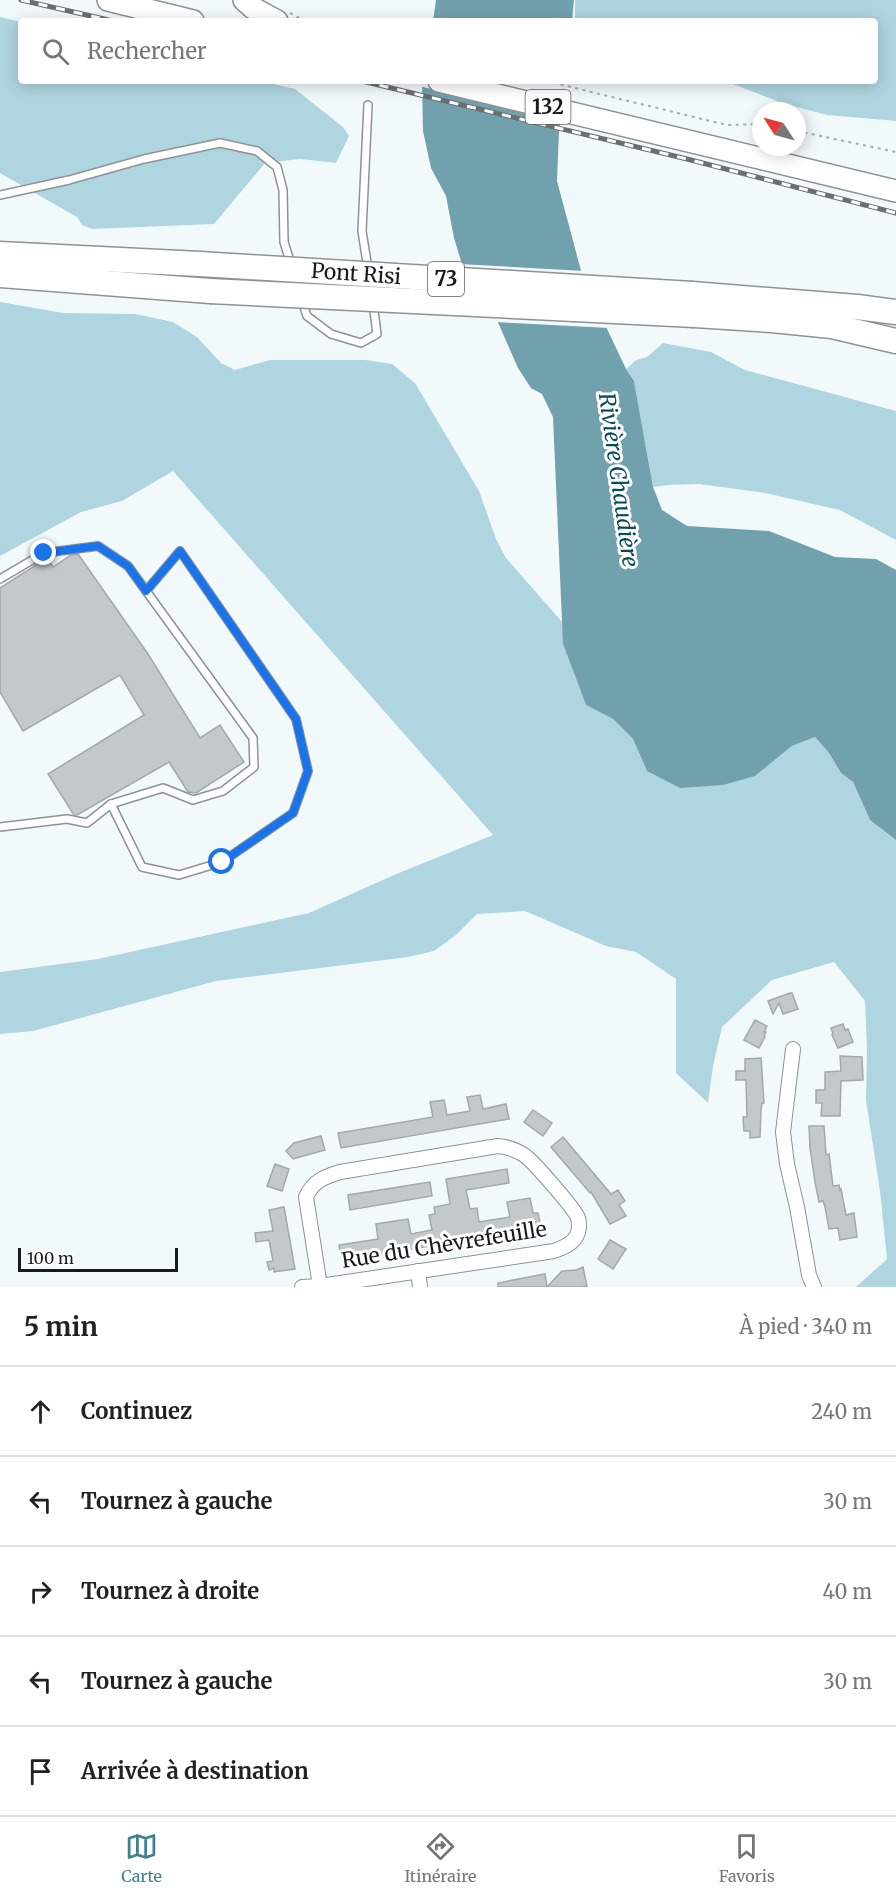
<!DOCTYPE html>
<html lang="fr">
<meta charset="utf-8">
<style>
:root{--surface:#fff;--page:#f2f2f2;--text:#222;--muted:#767676;--line:#e0e0e0;--accent:#3e8091}
body{margin:0;font-family:Merriweather,serif;background:var(--page);color:var(--text)}
.compass{position:absolute;left:752px;top:102px;width:54px;height:54px;border-radius:50%;background:var(--surface);box-shadow:0 3px 15px #0003;rotate:306deg}
.scale{position:absolute;left:18px;bottom:15px;width:160px;box-sizing:border-box;padding-left:6px;border:3px solid #181b1c;border-top:0;font-size:16px;line-height:21px;white-space:nowrap;color:#181b1c;-webkit-text-stroke:4px #fff;paint-order:stroke}
.stop{position:absolute;width:18px;height:18px;margin:-14px;border:4px solid #1a73e8;border-radius:50%;background:#fff}
.stop.end{background:#1a73e8;border-color:#fff;box-shadow:0 2px 6px #0008}
.list{margin:0;padding:0;list-style:none}
h2{display:flex;justify-content:space-between;align-items:center;height:78px;margin:0;padding:0 24px;font-size:26px}
h2 small{font-size:20px;font-weight:400;color:var(--muted)}
.list li{display:grid;grid-template-columns:39px 1fr auto;gap:18px;align-items:center;box-sizing:border-box;height:90px;padding:0 24px;border-top:2px solid var(--line)}
.list b{display:block;font-size:22px;white-space:nowrap}
.list em{font-size:20px;font-style:normal;color:var(--muted)}
.icon{flex:none;width:33px;height:33px;fill:none;stroke:currentColor;stroke-width:2;stroke-linecap:round;stroke-linejoin:round}
.map{position:relative;flex:none;width:896px;height:1287px;overflow:hidden}
.search{position:absolute;background:var(--surface);box-shadow:0 3px 15px #0003;left:18px;right:18px;top:18px;height:66px;display:flex;align-items:center;gap:15px;box-sizing:border-box;padding:0 21px;border-radius:6px;color:var(--muted);font-size:22px}
.sheet{height:528px;background:var(--surface)}
nav{display:flex;justify-content:space-around;align-items:center;box-sizing:border-box;height:84px;border-top:2px solid var(--line);background:var(--surface);font-size:16px;color:var(--muted)}
nav a{display:grid;justify-items:center;gap:3px}
nav .on{color:var(--accent)}
.map>svg:first-child{display:block}
.green{fill:#afd5e0}
.water{fill:#72a1ae}
.pier{fill:#f2f9fb}
.building{fill:#c3c9cb;stroke:#a2a9aa;stroke-width:1.5}
.lines{fill:none;stroke-linecap:round;stroke-linejoin:round}
.service-casing{stroke:#8d9395;stroke-width:10}
.minor-casing{stroke:#8d9395;stroke-width:16}
.primary-casing{stroke:#8d9395;stroke-width:24}
.motorway-casing{stroke:#8d9395;stroke-width:27}
.path{stroke:#a4aaab;stroke-width:2;stroke-dasharray:3 4.5;stroke-linecap:butt}
.service{stroke:#fff;stroke-width:7}
.minor{stroke:#fff;stroke-width:14}
.primary{stroke:#fff;stroke-width:21}
.motorway{stroke:#fff;stroke-width:24}
.rail-casing{stroke:#6a6f70;stroke-width:5}
.rail{stroke:#fff;stroke-width:3;stroke-dasharray:9;stroke-linecap:butt}
.motorway-bridge-casing{stroke:#8d9395;stroke-width:27;stroke-linecap:butt}
.motorway-bridge{stroke:#fff;stroke-width:24}
.route{stroke:#1a73e8;stroke-width:8}
.labels{text-anchor:middle;stroke-width:6;stroke-linejoin:round;paint-order:stroke}
.shield{fill:#fff;stroke:#5d5f60;stroke-width:1.5}
.shield-label{font-size:20px;font-weight:bold;fill:#181b1c}
.street-label{font-size:21px;fill:#181b1c;stroke:#fff}
.water-label{font-size:22px;font-style:italic;fill:#054c5b;stroke:#fff}
</style>
<div class="map">
<svg width="896" height="1287" viewBox="0 0 896 1287">
<rect width="100%" height="100%" fill="#f2f9fb"/>
<g class="green">
<path d="M575 0H896V121L827 115 782 103 725 81H875V21H575Z"/>
<path d="M0 17 21 22V81H260L295 89 343 127 349 136 336 163 300 159 265 163 214 224 92 229 82 225 77 217 0 173Z"/>
<path d="M0 302 63 313 135 314 173 322 197 337 221 363 235 370 270 360H366L392 364 415 383 479 491 496 539 506 558 563 623V644L586 705 613 719 633 739 647 771 755 776 792 746 815 737 829 753 841 773 853 782 870 820 896 840V1287H856L887 1259 880 1191 866 1100 867 1048 865 1001 834 962 772 980 722 1027 713 1066 708 1103 676 1073V979L636 952 606 946 525 911 477 914 456 935 434 951 408 957 216 981 33 1031 0 1034V972L98 959 309 913 394 875 493 835 173 471 122 501 81 512 0 556Z"/>
<path d="M663 343 711 352 745 370 896 411V540L840 510 765 493 699 484 668 485 653 487 634 381 626 369 636 360 647 357Z"/>
</g>
<g class="water">
<path d="M436 0H574L572 21H433Z"/>
<path d="M422 81H565L559 131 557 181 583 278 626 369 634 381 653 487 662 510 687 526 769 531 835 557 876 559 896 570V840L870 820 853 782 841 773 829 753 815 737 792 746 755 776 723 785 680 788 647 771 633 739 613 719 586 705 563 644 553 417 542 394 531 388 518 368 496 318 465 274 454 238 446 196 431 168 423 131Z"/>
</g>
<g class="pier">
<path d="M419 81H568L563 121 419 86Z"/>
<path d="M459 264 584 271 610 328 494 322 477 300 463 275Z"/>
</g>
<g class="building">
<path d="M78 554 148 654 200 738 220 725 244 762 196 793 188 792 169 762 77 815H74L48 774 144 715 120 675 23 731 0 692V588L47 558 53 567 71 555Z"/>
<path d="M790 993H792L798 1009 783 1014 779 1003 773 1014 768 1001Z"/>
<path d="M755 1020 767 1026 764 1032H766L764 1036 765 1037 759 1048 744 1040Z"/>
<path d="M843 1024 845 1030 848 1029 853 1042 838 1048 832 1035 833 1034 831 1028Z"/>
<path d="M840 1056 862 1057 863 1080 841 1081 840 1116H821L822 1103H816V1090H825V1072L841 1071Z"/>
<path d="M761 1058 764 1103H762L761 1110 760 1137 750 1138V1131H744L743 1117H747L746 1080H736V1071H745V1059Z"/>
<path d="M480 1095 483 1109 506 1104 509 1119 341 1148 338 1133 433 1117 430 1102 444 1100 447 1115 470 1111 467 1097Z"/>
<path d="M533 1110 552 1123 543 1136 524 1122Z"/>
<path d="M809 1126H824L826 1155 829 1154 833 1186 839 1185 840 1190 841 1189 846 1215 854 1213 857 1237 840 1240 838 1228 829 1229 825 1207 823 1201 819 1202 815 1182 810 1148Z"/>
<path d="M321 1136 325 1150 293 1159 286 1151 294 1143Z"/>
<path d="M563 1137 611 1194 618 1190 625 1201 619 1205 626 1216 610 1224 591 1192 590 1193 551 1147Z"/>
<path d="M275 1164 289 1169 282 1191 267 1186Z"/>
<path d="M507 1169 509 1183 466 1190 470 1209 477 1208 479 1222 510 1217 507 1202 530 1198 533 1213H538L541 1227 342 1261 339 1245 378 1239 376 1224 408 1219 411 1234 432 1230 429 1215 435 1214 434 1207 450 1204 446 1179Z"/>
<path d="M430 1182 432 1196 350 1210 348 1195Z"/>
<path d="M284 1207 295 1269 274 1272V1268L269 1270 267 1262 273 1261 269 1240 256 1242 255 1233 273 1231 269 1210Z"/>
<path d="M610 1240 626 1249 613 1269 598 1259Z"/>
<path d="M583 1267 587 1286 580 1287H498V1283L545 1274 547 1287 562 1271 576 1270Z"/>
</g>
<g class="lines">
<g class="service-casing">
<g id="service">
<path d="M0 195 69 180 144 159 220 143 257 151 277 167 283 190 284 242 307 316 331 334 361 343 377 334 373 303"/>
<path d="M368 269 362 231 368 105"/>
<path d="M0 579 44 553 98 546 128 566 253 738 254 767 223 791 193 800 163 788 111 804 87 823 67 819 0 827"/>
<path d="M111 804 142 867 179 875 222 862 293 813 308 771 296 719 180 551 146 591"/>
</g>
</g>
<g class="minor-casing">
<g id="minor">
<path d="M793 1049 783 1132 787 1164 797 1207 809 1275 814 1287"/>
<path d="M418 1271 420 1287"/>
<path d="M302 1287 320 1286 554 1251C565 1247 578 1242 579 1227 579 1224 579 1221 578 1218 574 1208 533 1161 524 1155 515 1149 507 1147 498 1146L340 1172C324 1177 313 1181 306 1197L320 1286"/>
</g>
</g>
<g class="primary-casing">
<g id="primary">
<path d="M108 0 193 21"/>
<path d="M244 0 253 8 277 21"/>
<path d="M439 81 896 191"/>
</g>
</g>
<g class="motorway-casing">
<g id="motorway">
<path d="M0 254 200 264"/>
<path d="M0 275 210 291"/>
<path d="M692 294 857 307 896 312"/>
<path d="M695 315 772 320 832 326 896 341"/>
</g>
</g>
<g class="path">
<path d="M290 13 305 21"/>
<path d="M546 81 727 125 761 124"/>
<path d="M797 131 896 152"/>
</g>
<use href="#service" class="service"/>
<use href="#minor" class="minor"/>
<use href="#primary" class="primary"/>
<use href="#motorway" class="motorway"/>
<g class="rail-casing">
<g id="rail">
<path d="M21 0 113 21"/>
<path d="M362 81 687 159 896 213"/>
</g>
</g>
<use href="#rail" class="rail"/>
<g class="motorway-bridge-casing">
<g id="motorway-bridge">
<path d="M200 264 692 294"/>
<path d="M210 291 695 315"/>
</g>
</g>
<use href="#motorway-bridge" class="motorway-bridge"/>
</g>
<g class="lines">
<path class="route" d="M44 553 98 546 128 566 146 591 180 551 296 719 308 771 293 813 222 862"/>
</g>
<g class="labels">
<g class="shield">
<rect x="525.5" y="90" width="45" height="34" rx="4.5"/>
<rect x="428" y="262" width="36" height="34" rx="4.5"/>
</g>
<g class="shield-label">
<text x="548" y="114">132</text>
<text x="446" y="286">73</text>
</g>
<g class="street-label">
<text transform="translate(356 274) rotate(4)" y="7">Pont Risi</text>
<text transform="translate(444 1245) rotate(-9)" y="7">Rue du Chèvrefeuille</text>
</g>
<g class="water-label">
<text transform="translate(619 480) rotate(82)" y="8">Rivière Chaudière</text>
</g>
</g>
</svg>
<svg class="compass" viewBox="-18 -18 36 36"><path d="M0-13l5 13h-10z" fill="#e53935"/><path d="M0 13l5-13h-10z" fill="#767676"/></svg>
<div class="scale">100 m</div>
<div class="stop" style="left:222px;top:862px"></div>
<div class="stop end" style="left:44px;top:553px"></div>
<div class="search"><svg class="icon" aria-label="search" viewBox="0 0 24 24"><circle cx="10" cy="10" r="6"/><path d="M15 15l6 6"/></svg>Rechercher</div>
</div>
<section class="sheet">
<h2>5 min<small>À pied · 340 m</small></h2>
<ul class="list">
<li><svg class="icon" aria-label="ahead" viewBox="0 0 24 24"><path d="M12 20V5M6 11l6-6 6 6"/></svg><div><b>Continuez</b></div><em>240 m</em></li>
<li><svg class="icon" aria-label="left" viewBox="0 0 24 24"><path d="M17 20v-9H6M10 6l-5 5 5 5"/></svg><div><b>Tournez à gauche</b></div><em>30 m</em></li>
<li><svg class="icon" aria-label="right" viewBox="0 0 24 24"><path d="M7 20v-9h11M14 6l5 5-5 5"/></svg><div><b>Tournez à droite</b></div><em>40 m</em></li>
<li><svg class="icon" aria-label="left" viewBox="0 0 24 24"><path d="M17 20v-9H6M10 6l-5 5 5 5"/></svg><div><b>Tournez à gauche</b></div><em>30 m</em></li>
<li><svg class="icon" aria-label="arrive" viewBox="0 0 24 24"><path d="M6 21V4h12l-3 4 3 4H6"/></svg><div><b>Arrivée à destination</b></div></li>
</ul>
</section>
<nav>
<a class="on"><svg class="icon" aria-label="map" viewBox="0 0 24 24"><path d="M3 6l6-2 6 2 6-2v14l-6 2-6-2-6 2zM9 4v14M15 6v14"/></svg>Carte</a>
<a><svg class="icon" aria-label="directions" viewBox="0 0 24 24"><path d="M12 3l9 9-9 9-9-9zM9 14v-3h6M13 9l2 2-2 2"/></svg>Itinéraire</a>
<a><svg class="icon" aria-label="saved" viewBox="0 0 24 24"><path d="M7 4h10v16l-5-4-5 4z"/></svg>Favoris</a>
</nav>
